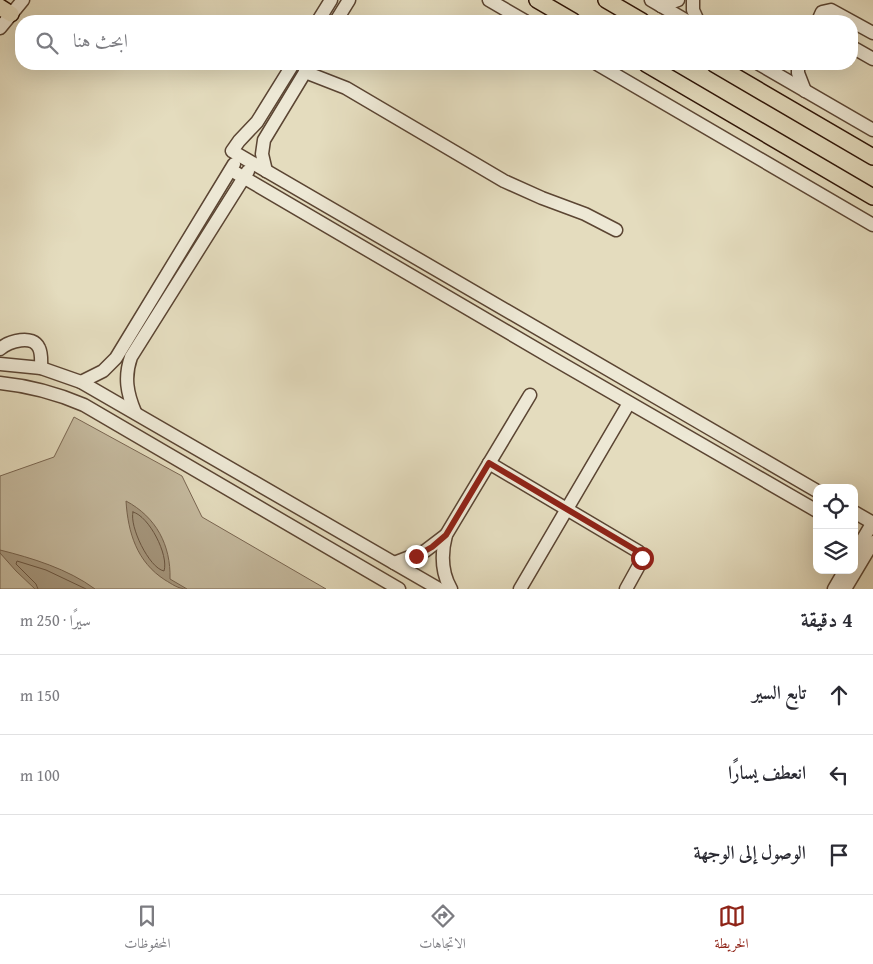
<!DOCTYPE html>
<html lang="ar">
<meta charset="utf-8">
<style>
:root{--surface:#fff;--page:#f2f2f3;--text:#2b2b33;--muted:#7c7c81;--line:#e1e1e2;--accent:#8f2418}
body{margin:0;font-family:"Gentium Book Plus",Amiri,serif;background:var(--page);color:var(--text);direction:rtl}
.controls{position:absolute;right:15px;bottom:15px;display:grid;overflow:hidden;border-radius:10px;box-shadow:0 5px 20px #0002}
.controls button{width:45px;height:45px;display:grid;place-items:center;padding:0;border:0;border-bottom:1px solid var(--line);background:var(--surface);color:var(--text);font:25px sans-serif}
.stop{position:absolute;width:15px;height:15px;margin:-11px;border:4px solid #8f2418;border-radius:50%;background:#fff}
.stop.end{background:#8f2418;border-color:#fff;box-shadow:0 1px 5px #0008}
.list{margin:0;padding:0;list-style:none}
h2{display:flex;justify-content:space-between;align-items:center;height:65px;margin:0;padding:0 20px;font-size:21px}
h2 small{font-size:16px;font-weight:400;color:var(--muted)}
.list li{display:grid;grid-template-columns:32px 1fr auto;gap:15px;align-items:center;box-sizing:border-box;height:80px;padding:0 20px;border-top:1px solid var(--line)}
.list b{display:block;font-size:19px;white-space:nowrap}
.list em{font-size:16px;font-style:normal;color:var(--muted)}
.icon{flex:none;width:28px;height:28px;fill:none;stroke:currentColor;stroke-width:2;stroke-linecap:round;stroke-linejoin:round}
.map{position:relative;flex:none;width:873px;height:589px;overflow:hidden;direction:ltr}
.search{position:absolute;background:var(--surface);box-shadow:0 5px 20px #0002;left:15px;right:15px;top:15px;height:55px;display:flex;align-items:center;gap:12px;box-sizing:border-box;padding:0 18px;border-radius:20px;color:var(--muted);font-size:19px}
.sheet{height:305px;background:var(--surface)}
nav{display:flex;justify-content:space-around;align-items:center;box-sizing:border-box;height:70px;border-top:1px solid var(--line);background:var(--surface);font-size:14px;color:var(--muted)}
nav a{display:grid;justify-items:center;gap:2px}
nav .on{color:var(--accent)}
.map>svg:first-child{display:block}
.green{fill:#c5ba9f;stroke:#796652}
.water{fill:#a6987f;stroke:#76634e}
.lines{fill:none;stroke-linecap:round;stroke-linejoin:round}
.shore{stroke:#6a5642;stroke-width:1}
.minor-casing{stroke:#5b4533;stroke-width:15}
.major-casing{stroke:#2d1305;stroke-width:18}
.minor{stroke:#ede8d5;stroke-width:12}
.major{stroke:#e4dcbe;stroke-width:15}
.route{stroke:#8f2418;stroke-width:6}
</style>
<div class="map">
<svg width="873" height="589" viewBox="0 0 873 589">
<rect width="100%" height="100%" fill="#e4dcbe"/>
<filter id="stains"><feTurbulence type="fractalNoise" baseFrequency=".004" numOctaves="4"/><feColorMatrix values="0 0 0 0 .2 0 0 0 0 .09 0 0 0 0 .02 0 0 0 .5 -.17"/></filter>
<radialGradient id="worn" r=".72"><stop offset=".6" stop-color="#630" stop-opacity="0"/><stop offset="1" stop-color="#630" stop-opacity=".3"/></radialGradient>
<path class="green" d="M74 417 182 476 202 517 326 589H0V476L54 457Z"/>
<g class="water">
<path d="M126 501C156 517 171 545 170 579L187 589C178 589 172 584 165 580 137 562 128 533 126 501Z"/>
<path d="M0 550C32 558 68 569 95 589H35L16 571 0 553Z"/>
</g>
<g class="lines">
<g class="shore">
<path d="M133 512C149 516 169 555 164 571 149 568 129 526 133 512Z"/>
<path d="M38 589 36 584 16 564 17 561 46 570 86 589"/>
</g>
<g class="minor-casing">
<g id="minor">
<path d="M489 0 525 21"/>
<path d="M651 0 687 21"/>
<path d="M693 0V10L698 21"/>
<path d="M661 6 678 0"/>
<path d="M318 21 331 0"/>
<path d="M336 21 349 0"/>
<path d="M818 21 822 12 831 10 873 33"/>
<path d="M0 28 23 0"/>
<path d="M852 47 873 59"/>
<path d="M293 64 257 122 239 141 232 151 817 491"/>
<path d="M597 64 873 225"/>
<path d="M759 64 873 130"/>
<path d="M798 64V73L805 91"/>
<path d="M305 72 346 88 504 181 542 198 585 214 616 230"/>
<path d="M231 170 552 358 817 511"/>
<path d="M266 171 262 154 264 140 310 64"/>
<path d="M0 349C9 341 33 334 39 348 42 354 41 362 41 368"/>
<path d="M0 364 41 368 81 382 439 589"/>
<path d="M81 382 103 371 116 358 234 164"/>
<path d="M0 383C30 386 56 393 84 405L399 589"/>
<path d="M135 412C127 393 124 377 131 357L248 171"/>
<path d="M489 463 639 552 642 560 626 589"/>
<path d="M854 512 873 523"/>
<path d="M854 554 873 522"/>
<path d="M394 563 425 551 446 535"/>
<path d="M451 589C441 572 441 554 446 535L530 395"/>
<path d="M520 589 629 403"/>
<path d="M834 589 845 570"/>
<path d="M845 589 873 542"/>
</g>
</g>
<g class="major-casing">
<g id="major">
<path d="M537 0 573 21"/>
<path d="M606 0 642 21"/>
<path d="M0 7 11 14"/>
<path d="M646 64 873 197"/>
<path d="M714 64 873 157"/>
</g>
</g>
<use href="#minor" class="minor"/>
<use href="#major" class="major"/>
</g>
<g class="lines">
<path class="route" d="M416 556 432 547 446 535 489 463 639 552 642 558"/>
</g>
<rect width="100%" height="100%" filter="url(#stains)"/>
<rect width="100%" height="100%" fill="url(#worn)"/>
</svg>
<div class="controls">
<button><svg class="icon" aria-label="locate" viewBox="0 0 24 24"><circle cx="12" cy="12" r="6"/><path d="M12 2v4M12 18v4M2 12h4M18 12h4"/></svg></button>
<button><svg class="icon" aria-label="layers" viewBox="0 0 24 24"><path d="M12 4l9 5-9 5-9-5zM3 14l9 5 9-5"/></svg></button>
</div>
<div class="stop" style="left:642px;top:558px"></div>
<div class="stop end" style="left:416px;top:556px"></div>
<div class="search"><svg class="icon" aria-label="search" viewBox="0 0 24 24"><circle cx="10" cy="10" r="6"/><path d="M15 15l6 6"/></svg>ابحث هنا</div>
</div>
<section class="sheet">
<h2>4 دقيقة<small>سيرًا · 250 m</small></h2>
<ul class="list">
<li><svg class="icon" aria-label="ahead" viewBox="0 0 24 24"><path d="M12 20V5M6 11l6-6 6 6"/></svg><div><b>تابع السير</b></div><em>150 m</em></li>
<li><svg class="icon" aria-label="left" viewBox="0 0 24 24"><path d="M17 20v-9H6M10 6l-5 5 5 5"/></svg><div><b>انعطف يسارًا</b></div><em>100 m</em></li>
<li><svg class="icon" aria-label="arrive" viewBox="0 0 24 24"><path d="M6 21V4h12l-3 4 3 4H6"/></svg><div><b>الوصول إلى الوجهة</b></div></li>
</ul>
</section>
<nav>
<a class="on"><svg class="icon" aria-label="map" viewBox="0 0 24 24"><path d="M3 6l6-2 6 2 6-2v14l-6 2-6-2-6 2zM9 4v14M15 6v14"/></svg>الخريطة</a>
<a><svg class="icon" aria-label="directions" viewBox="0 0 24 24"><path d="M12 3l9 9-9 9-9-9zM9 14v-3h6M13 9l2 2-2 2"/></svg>الاتجاهات</a>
<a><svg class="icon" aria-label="saved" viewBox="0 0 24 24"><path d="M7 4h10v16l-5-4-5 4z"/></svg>المحفوظات</a>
</nav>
